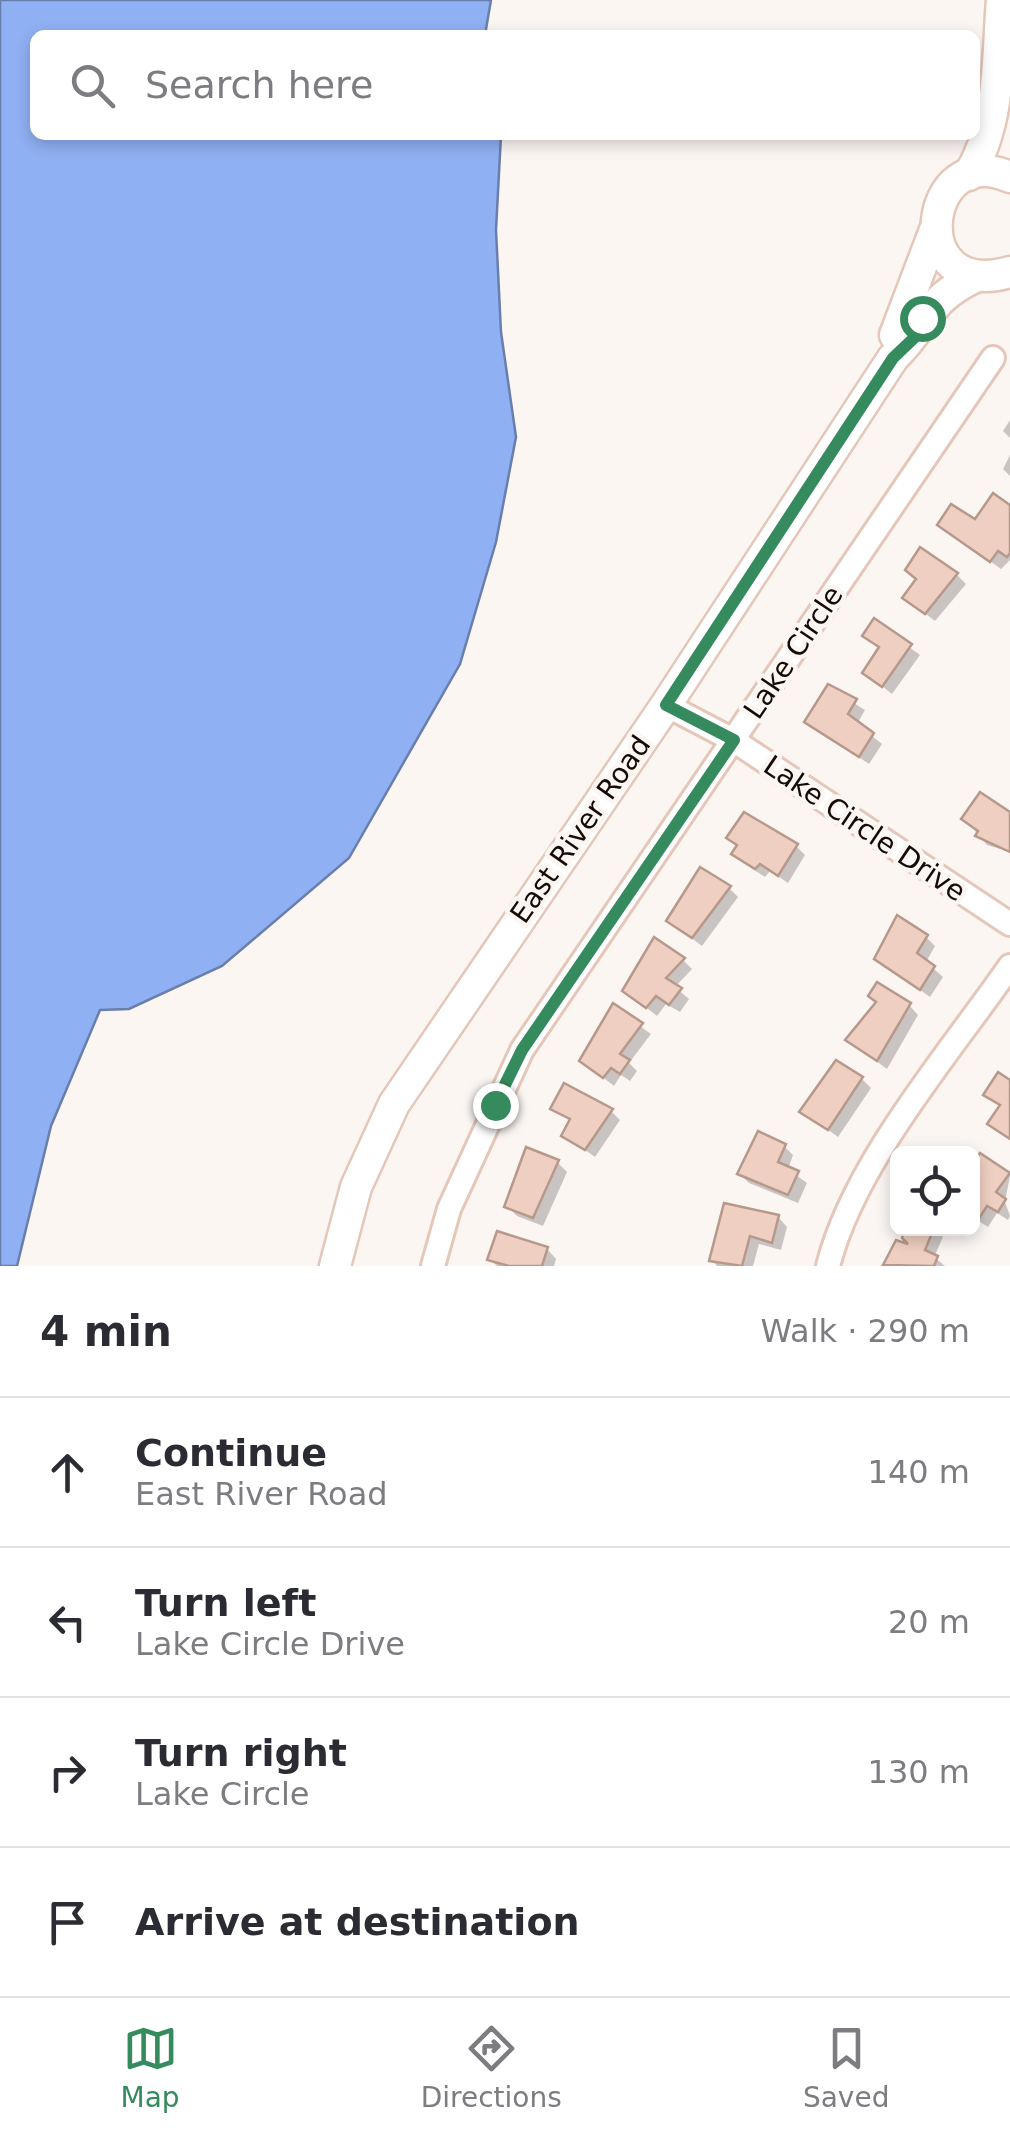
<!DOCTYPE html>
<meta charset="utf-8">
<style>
:root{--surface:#fff;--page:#f2f2f3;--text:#2b2b33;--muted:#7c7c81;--line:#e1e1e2;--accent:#368b5e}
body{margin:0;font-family:"DejaVu Sans",sans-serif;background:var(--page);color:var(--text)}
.controls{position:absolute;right:30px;bottom:30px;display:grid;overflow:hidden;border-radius:15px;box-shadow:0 5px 15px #0003}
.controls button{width:90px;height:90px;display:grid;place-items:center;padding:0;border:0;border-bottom:2px solid var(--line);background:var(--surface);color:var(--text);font:50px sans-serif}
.stop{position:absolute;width:30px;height:30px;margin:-22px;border:8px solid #368b5e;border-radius:50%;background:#fff}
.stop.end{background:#368b5e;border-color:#fff;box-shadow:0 2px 10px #0008}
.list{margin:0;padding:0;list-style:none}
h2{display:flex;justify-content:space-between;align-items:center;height:130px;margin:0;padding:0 40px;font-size:42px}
h2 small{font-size:32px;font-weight:400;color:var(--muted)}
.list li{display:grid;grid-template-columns:65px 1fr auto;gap:30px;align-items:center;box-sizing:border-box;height:150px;padding:0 40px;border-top:2px solid var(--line)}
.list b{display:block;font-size:38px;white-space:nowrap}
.list p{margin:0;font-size:32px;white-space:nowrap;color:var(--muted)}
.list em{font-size:32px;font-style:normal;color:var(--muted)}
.icon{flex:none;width:55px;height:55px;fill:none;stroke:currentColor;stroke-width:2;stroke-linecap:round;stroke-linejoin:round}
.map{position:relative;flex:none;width:1010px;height:1266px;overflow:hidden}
.search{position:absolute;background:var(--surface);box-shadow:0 5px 15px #0003;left:30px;right:30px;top:30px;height:110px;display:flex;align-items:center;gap:25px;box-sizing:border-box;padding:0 35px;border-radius:15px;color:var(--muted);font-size:38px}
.sheet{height:730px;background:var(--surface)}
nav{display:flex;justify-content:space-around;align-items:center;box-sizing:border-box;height:140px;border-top:2px solid var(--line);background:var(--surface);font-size:28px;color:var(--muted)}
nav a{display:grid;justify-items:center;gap:5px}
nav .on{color:var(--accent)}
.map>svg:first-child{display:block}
.water{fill:#8fb0f3;stroke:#6a7eac;stroke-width:2.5}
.shadow{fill:#0003}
.building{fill:#eecfc1;stroke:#b6998b;stroke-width:2.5}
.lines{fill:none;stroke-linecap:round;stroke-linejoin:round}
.minor-casing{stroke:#e5c7b9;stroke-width:28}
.tertiary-casing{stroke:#e5c7b9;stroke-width:35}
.minor{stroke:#fff;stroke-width:22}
.tertiary{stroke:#fff;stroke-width:30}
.route{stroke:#368b5e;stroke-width:12}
.labels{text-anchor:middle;stroke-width:9;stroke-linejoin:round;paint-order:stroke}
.street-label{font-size:28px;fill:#140a06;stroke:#fcf6f3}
</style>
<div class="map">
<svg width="1010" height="1266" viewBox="0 0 1010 1266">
<rect width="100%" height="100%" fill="#fcf6f3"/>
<path class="water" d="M0 0H491L485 35H35V135H501L496 230 501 332 516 437 496 542 460 664 349 858 222 966 129 1009 100 1010 51 1126 17 1266H0Z"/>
<g class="shadow">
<path d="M1010 420V438L1003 431Z"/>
<path d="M1010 455V476L1003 469Z"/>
<path d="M1010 508V560L1001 569 940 525 976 523Z"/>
<path d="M957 575 966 584 935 621 905 598Z"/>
<path d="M875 622 920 655 892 694 865 673 880 649 865 636Z"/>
<path d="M829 687 865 710 857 724 882 744 869 764 807 722Z"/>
<path d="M1010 815V852L987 845 965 819Z"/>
<path d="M729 837 796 846 805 855 788 883 770 871 765 877 743 863 734 854 738 847Z"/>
<path d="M729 888 738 897 702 946 669 921Z"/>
<path d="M926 937 935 946 926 962 943 977 930 997 877 959Z"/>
<path d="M683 960 692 969 675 987 689 999 680 1012 666 1004 657 1016 625 991Z"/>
<path d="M909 1005 918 1015 887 1069 848 1040Z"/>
<path d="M613 1007 651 1034 629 1063 637 1071 630 1081 621 1075 614 1086 582 1061Z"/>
<path d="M862 1079 871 1088 838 1137 802 1111Z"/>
<path d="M553 1108 611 1111 620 1120 595 1157 564 1135 571 1122Z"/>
<path d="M784 1146 793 1155 788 1169 807 1183 798 1203 749 1183 740 1174Z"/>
<path d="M527 1150 558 1163 567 1172 543 1226 517 1216 507 1206Z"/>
<path d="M980 1156 1010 1176 1005 1202 1010 1216 1008 1220 997 1213 988 1227 972 1217V1167Z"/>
<path d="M778 1217 787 1227 781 1250 759 1244 753 1266H717L712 1260Z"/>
<path d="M908 1228H934L943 1237 934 1257 945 1266 886 1265 917 1250Z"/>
<path d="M547 1249 556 1259 554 1266H497L490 1259Z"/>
</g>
<g class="building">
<path d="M993 493 1010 505V553L1007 557 998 551 990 562 937 525 951 504 975 519Z"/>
<path d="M920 547 958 573 925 614 902 598 916 579 905 570Z"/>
<path d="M874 618 912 644 882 687 862 673 879 647 862 636Z"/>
<path d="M828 684 857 699 848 714 874 733 859 757 804 722Z"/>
<path d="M980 792 1010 812V852L975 836 978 831 961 819Z"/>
<path d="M744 812 798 844 778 876 760 864 755 869 731 854 737 845 726 838Z"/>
<path d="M700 867 731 886 692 938 666 921Z"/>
<path d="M897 915 928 935 917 953 935 966 920 990 874 959Z"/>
<path d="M654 937 685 958 666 978 682 988 669 1005 656 996 646 1008 622 991Z"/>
<path d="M877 982 911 1003 877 1061 845 1040 876 1002 868 996Z"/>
<path d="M613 1003 643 1023 620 1054 630 1060 620 1074 611 1068 603 1078 579 1061Z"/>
<path d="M836 1060 863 1077 828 1130 799 1112Z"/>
<path d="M998 1072 1010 1080V1139L987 1124 1000 1105 983 1095Z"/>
<path d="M564 1083 613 1109 585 1150 561 1136 570 1119 550 1109Z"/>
<path d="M758 1131 786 1144 778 1162 799 1171 788 1195 737 1174Z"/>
<path d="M526 1147 559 1160 533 1218 504 1207Z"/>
<path d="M980 1153 1010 1173 996 1192 1006 1199 998 1212 987 1206 978 1220 972 1216V1163Z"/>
<path d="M724 1203 779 1215 772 1243 750 1236 742 1266 709 1261Z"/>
<path d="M905 1228H934L925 1250 938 1256 934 1266 883 1265 896 1240 908 1244 902 1238Z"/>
<path d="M497 1231 548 1247 542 1266H509L487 1260Z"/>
</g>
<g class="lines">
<g class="minor-casing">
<g id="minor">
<path d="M666 705 733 740 1010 924"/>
<path d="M433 1266 449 1209 522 1050 993 358"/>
<path d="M828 1266C854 1163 949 1054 1010 966"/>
</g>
</g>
<g class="tertiary-casing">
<g id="tertiary">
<path d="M969 175C1001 122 997 60 1002 0"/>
<path d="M1010 177C922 138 903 303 1010 272"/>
<path d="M895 335 935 230"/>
<path d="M335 1266 356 1187 394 1104 666 705 893 358C930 322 925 300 977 276"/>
</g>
</g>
<use href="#minor" class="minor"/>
<use href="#tertiary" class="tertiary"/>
</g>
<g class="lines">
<path class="route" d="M495 1105 522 1050 734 740 666 705 893 358 914 338 922 318"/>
</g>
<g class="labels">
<g class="street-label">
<text transform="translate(793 652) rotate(-56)" y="10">Lake Circle</text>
<text transform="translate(865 828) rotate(34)" y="10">Lake Circle Drive</text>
<text transform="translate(580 829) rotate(-55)" y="10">East River Road</text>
</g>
</g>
</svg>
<div class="controls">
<button><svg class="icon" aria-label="locate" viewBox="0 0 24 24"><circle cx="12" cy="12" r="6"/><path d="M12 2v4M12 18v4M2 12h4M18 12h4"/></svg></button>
</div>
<div class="stop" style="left:922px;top:318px"></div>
<div class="stop end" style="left:495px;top:1105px"></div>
<div class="search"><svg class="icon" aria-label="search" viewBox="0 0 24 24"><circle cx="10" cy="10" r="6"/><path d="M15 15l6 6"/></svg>Search here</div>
</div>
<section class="sheet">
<h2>4 min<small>Walk · 290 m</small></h2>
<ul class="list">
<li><svg class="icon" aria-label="ahead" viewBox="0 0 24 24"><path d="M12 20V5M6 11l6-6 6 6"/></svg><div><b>Continue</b><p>East River Road</p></div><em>140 m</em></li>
<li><svg class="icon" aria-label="left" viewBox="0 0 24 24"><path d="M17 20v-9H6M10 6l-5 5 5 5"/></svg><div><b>Turn left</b><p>Lake Circle Drive</p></div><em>20 m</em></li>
<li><svg class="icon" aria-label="right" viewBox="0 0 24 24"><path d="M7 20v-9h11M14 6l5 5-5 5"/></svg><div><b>Turn right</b><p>Lake Circle</p></div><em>130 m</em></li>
<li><svg class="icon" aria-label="arrive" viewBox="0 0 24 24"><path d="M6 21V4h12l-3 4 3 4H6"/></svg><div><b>Arrive at destination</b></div></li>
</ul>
</section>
<nav>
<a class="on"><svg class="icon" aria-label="map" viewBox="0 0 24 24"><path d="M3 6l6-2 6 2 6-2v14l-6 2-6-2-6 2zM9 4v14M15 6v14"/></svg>Map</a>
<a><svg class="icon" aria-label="directions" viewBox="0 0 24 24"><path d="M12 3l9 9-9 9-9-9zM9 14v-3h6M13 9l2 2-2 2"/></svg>Directions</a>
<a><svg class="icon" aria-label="saved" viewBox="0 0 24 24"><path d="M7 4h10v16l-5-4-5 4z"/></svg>Saved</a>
</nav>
